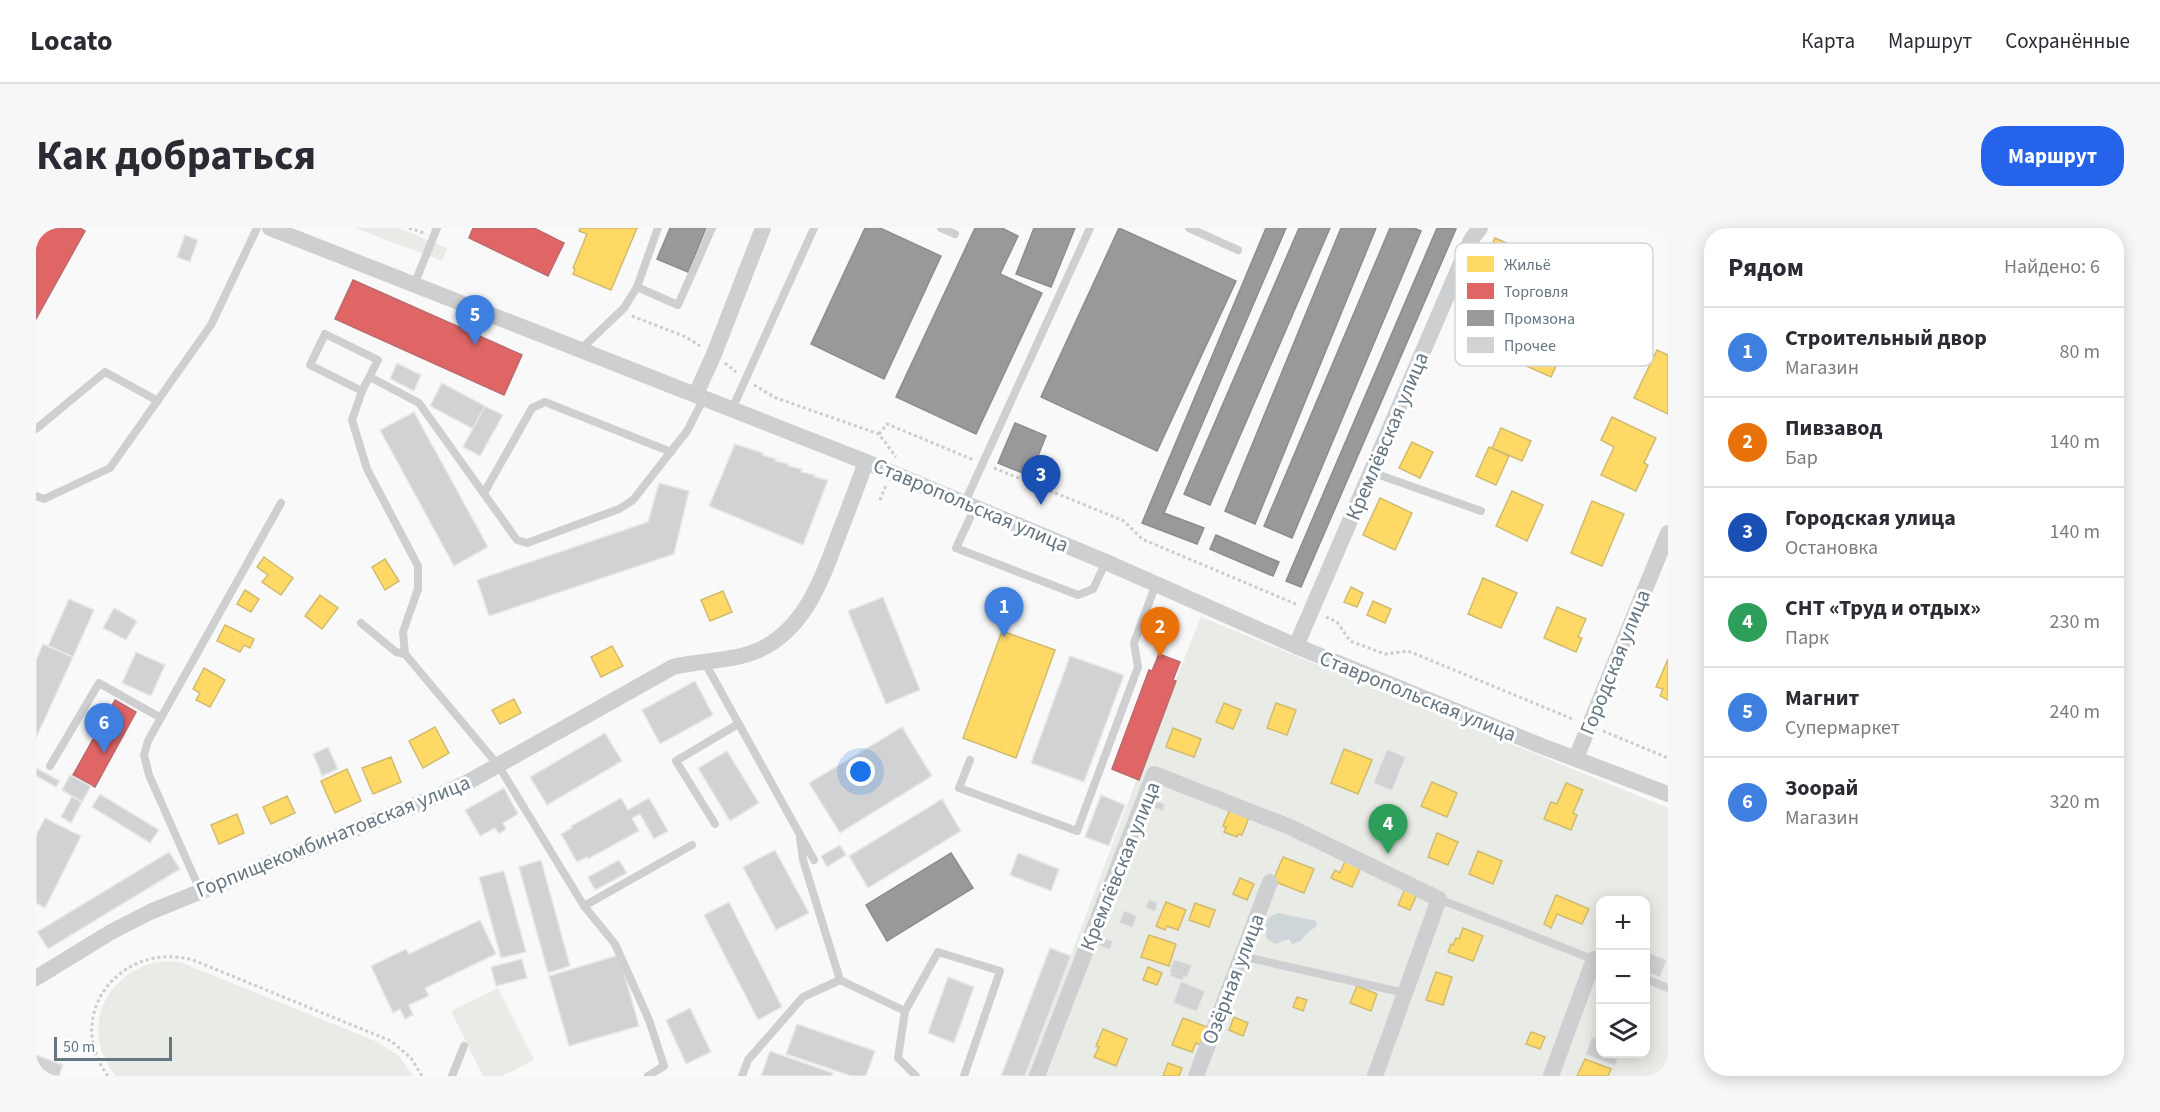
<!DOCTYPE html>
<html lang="ru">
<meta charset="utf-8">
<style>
:root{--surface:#fff;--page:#f7f7f7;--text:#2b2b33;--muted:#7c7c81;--line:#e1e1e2;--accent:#2563eb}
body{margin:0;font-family:"Source Sans 3",sans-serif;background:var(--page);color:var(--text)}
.controls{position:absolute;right:18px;bottom:18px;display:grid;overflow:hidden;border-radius:12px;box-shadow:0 3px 15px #0003}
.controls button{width:54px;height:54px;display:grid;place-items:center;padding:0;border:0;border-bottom:2px solid var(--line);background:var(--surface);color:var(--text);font:30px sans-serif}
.scale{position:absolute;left:18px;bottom:15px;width:118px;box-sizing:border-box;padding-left:6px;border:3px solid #657683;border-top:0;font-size:16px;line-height:21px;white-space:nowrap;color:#657683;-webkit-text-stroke:4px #fff;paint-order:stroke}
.you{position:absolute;left:825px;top:544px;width:21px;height:21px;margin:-15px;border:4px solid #fff;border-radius:50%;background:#1a73e8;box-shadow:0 0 0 9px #1a73e833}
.badge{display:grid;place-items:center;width:39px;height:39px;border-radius:50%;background:var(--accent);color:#fff;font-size:20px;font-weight:700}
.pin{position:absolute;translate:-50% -50px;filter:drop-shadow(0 2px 3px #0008)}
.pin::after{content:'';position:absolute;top:32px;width:21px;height:18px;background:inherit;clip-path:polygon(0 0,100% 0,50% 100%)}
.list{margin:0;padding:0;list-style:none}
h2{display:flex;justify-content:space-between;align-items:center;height:78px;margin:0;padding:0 24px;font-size:26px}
h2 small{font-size:20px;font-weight:400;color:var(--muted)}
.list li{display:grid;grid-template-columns:39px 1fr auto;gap:18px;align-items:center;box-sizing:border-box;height:90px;padding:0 24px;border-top:2px solid var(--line)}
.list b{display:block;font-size:22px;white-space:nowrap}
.list p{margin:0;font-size:20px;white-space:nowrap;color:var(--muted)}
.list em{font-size:20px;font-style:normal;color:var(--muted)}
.icon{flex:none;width:33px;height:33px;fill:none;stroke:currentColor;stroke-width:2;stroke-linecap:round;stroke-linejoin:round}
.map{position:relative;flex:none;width:1632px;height:848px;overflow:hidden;border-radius:24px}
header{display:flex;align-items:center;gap:36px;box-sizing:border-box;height:84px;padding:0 30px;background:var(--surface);border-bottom:2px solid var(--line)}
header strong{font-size:28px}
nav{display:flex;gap:33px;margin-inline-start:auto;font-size:21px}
.intro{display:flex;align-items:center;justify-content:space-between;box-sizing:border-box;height:144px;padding:0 36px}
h1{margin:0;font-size:42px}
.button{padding:15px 27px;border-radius:24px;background:var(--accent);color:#fff;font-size:21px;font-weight:700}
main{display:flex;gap:36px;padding:0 36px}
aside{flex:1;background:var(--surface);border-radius:24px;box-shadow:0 3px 15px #0003}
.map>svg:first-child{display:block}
.green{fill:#e8ebe6;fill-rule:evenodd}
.water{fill:#ced6d9}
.homes{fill:#ffd966;stroke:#d1bb6f;stroke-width:1.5}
.shops{fill:#e06666;stroke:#bb6b6f;stroke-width:1.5}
.industry{fill:#999;stroke:#898e92;stroke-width:1.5}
.building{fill:#d0d2d3;stroke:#e8e8e8;stroke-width:1.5}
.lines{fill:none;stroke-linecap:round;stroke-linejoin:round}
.path{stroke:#cbcccd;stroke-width:3;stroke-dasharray:3 3;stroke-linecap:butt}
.service{stroke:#cecfd0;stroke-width:8}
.minor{stroke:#cecfd0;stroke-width:16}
.labels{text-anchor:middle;stroke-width:6;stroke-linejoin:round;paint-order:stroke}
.street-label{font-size:21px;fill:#657683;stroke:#fff}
.key{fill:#fff;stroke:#d1d6da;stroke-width:1.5}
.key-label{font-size:16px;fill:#657683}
</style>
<header>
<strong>Locato</strong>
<nav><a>Карта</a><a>Маршрут</a><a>Сохранённые</a></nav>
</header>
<div class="intro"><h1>Как добраться</h1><a class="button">Маршрут</a></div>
<main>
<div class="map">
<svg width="1632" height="848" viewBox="0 0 1632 848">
<rect width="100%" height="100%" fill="#f9f9f9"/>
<g class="green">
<path d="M319 0H363L411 20 406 33Z"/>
<path d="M1165 389 1632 580V848H990L1110 526ZM1564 672H1610V826H1564Z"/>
<path d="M130 733 144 734 339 813 362 827 377 848H80C40 800 72 739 130 733Z"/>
<path d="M462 760 498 832 466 848H447L415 783Z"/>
</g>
<path class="water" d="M1242 685 1280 693 1281 697C1279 699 1277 701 1274 703 1265 709 1271 712 1256 716L1253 711 1239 716 1231 711 1228 701 1232 690Z"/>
<g class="homes">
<path d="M544 0H601L575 62 537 46 539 41 537 40 551 6 543 3Z"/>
<path d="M1459 10 1475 17 1455 59 1439 52Z"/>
<path d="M1500 100 1531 114 1515 149 1484 135Z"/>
<path d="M1621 122 1632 127V186L1598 170Z"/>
<path d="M1576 189 1620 210 1608 235 1612 237 1600 263 1565 247 1578 219 1565 212Z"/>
<path d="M1465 200 1495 213 1486 233 1456 220Z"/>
<path d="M1376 214 1397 224 1384 250 1363 240Z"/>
<path d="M1453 219 1473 228 1460 257 1440 248Z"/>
<path d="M1476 263 1507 277 1491 313 1460 298Z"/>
<path d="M1344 270 1376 285 1359 322 1327 307Z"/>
<path d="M1556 273 1588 286 1566 338 1535 325Z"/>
<path d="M228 329 257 350 245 367 226 354 232 347 221 339Z"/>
<path d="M349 331 363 353 349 362 336 339Z"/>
<path d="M1447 350 1481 365 1465 400 1432 386Z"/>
<path d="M1315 359 1327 365 1321 379 1308 374Z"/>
<path d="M209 362 223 371 215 384 201 376Z"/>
<path d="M687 363 696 384 674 393 665 372Z"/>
<path d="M284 367 302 380 286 401 269 388Z"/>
<path d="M1337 373 1355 381 1349 395 1331 387Z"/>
<path d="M1521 379 1550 391 1542 409 1546 410 1540 424 1508 410Z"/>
<path d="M189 397 218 411 214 420 208 417 204 424 181 413Z"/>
<path d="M966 403 1019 422 980 530 927 510Z"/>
<path d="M576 418 587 438 565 449 555 429Z"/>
<path d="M1632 431V472L1624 468 1627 461 1620 459Z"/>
<path d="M168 440 189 452 174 479 160 472 164 465 157 461Z"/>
<path d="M478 471 485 485 464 496 456 482Z"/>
<path d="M1188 475 1205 482 1197 501 1180 494Z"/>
<path d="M1240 475 1260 482 1251 507 1231 500Z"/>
<path d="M399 499 413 525 387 540 373 513Z"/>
<path d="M1137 500 1165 511 1158 529 1130 519Z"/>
<path d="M1308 521 1336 532 1322 566 1295 555Z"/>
<path d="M355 529 365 554 337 566 326 540Z"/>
<path d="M311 541 325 573 299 585 285 553Z"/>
<path d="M1396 554 1421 565 1411 589 1385 578Z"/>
<path d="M1530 555 1547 562 1537 585 1541 587 1535 602 1508 591 1515 574 1521 576Z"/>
<path d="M251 568 259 585 235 596 227 579Z"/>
<path d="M1195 579 1214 587 1206 607 1202 606 1201 609 1188 604 1190 599 1187 598Z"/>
<path d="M201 586 208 605 183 616 175 597Z"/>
<path d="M1401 605 1422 614 1412 637 1392 629Z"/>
<path d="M1442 623 1466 633 1457 656 1433 646Z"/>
<path d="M1247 629 1278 641 1268 665 1237 653Z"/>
<path d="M1310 631 1326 637 1316 659 1295 650 1299 642 1304 645Z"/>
<path d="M1204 650 1218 656 1211 672 1197 666Z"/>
<path d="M1369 661 1381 666 1374 682 1362 677Z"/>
<path d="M1520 667 1553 681 1546 696 1521 686 1515 700 1508 696Z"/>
<path d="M1130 674 1150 682 1142 702 1131 698 1129 702 1120 698Z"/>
<path d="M1159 675 1179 682 1173 699 1153 692Z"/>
<path d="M1427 700 1447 708 1437 733 1412 724 1415 716 1417 717 1420 710 1423 711Z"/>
<path d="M1113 707 1140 716 1133 738 1105 729Z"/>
<path d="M1112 739 1126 745 1121 757 1107 752Z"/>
<path d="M1400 744 1416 749 1407 777 1390 772Z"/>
<path d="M1321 758 1341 766 1335 783 1314 775Z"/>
<path d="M1261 769 1271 772 1267 783 1257 779Z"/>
<path d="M1198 789 1212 795 1207 808 1193 802Z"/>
<path d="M1147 790 1171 799 1164 817 1160 815 1156 824 1136 817Z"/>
<path d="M1067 801 1091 811 1080 838 1058 829 1063 819 1060 818Z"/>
<path d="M1495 804 1509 809 1504 821 1490 816Z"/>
<path d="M1549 831 1575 841 1572 848H1541Z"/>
<path d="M1132 835 1146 840 1143 848H1127Z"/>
</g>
<g class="shops">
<path d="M0 0H44L49 3 0 91Z"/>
<path d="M437 0H498L528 15 512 48 433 10Z"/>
<path d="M317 52 486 127 468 167 299 91Z"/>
<path d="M1123 426 1144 434 1137 452 1140 453 1103 552 1076 541 1113 442 1116 443Z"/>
<path d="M79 472 100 484 59 559 37 547Z"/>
</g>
<g class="industry">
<path d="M634 0H670L652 44 621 31Z"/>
<path d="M829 0H844L905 28 848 151 775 116Z"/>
<path d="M939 0H966L982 8 964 46 1006 65 940 206 860 169Z"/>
<path d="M998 0H1039L1015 59 980 46Z"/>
<path d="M1083 0 1200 53 1121 223 1005 169Z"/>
<path d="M1230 0H1250L1128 285 1168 300 1161 316 1106 295Z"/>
<path d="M1263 0H1294L1174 277 1148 266Z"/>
<path d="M1305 0H1340L1219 296 1189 283Z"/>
<path d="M1354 0H1378L1385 3 1256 310 1228 298Z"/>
<path d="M1401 0 1420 1 1265 359 1250 353Z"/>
<path d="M979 195 1010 208 994 248 962 235Z"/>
<path d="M1180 307 1243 334 1237 348 1174 321Z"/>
<path d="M915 625 937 660 851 713 830 677Z"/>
</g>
<g class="building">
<path d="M149 7 162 12 154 34 141 29Z"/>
<path d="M361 135 385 147 378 163 354 151Z"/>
<path d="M406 155 449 178 437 201 394 178Z"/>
<path d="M449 178 467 187 444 228 427 219Z"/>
<path d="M378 184 452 319 418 338 344 202Z"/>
<path d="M699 216 727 225 726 227 740 231 739 233 753 236 752 238 766 241 765 244 779 247 778 249 792 252 767 317 673 278Z"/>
<path d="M623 255 653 263 638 326 453 388 441 352 612 294Z"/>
<path d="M847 369 884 462 850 476 812 383Z"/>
<path d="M33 371 58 382 37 429 12 418Z"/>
<path d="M78 380 101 393 90 412 67 400Z"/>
<path d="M7 416 37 429 0 510V432Z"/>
<path d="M100 424 129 437 115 468 86 455Z"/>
<path d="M1034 428 1088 447 1048 554 995 535Z"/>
<path d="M659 453 677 487 624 516 606 482Z"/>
<path d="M866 499 896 548 804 605 773 555Z"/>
<path d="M569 505 586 533 511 577 494 549Z"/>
<path d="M292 519 302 541 286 548 277 526Z"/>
<path d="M1351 521 1370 529 1356 563 1337 555Z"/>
<path d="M691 523 723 575 694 593 662 540Z"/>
<path d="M0 540 24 553 20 559 0 548Z"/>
<path d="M34 547 55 558 46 574 26 562Z"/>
<path d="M468 560 482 586 467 595 470 601 463 606 459 600 444 608 429 582Z"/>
<path d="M64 566 123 602 114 615 56 579Z"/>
<path d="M1065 567 1089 577 1073 618 1049 609Z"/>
<path d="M36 568 46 574 35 595 25 589Z"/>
<path d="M585 570 592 582 613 570 632 603 618 611 604 586 596 590 603 603 552 631 551 629 541 634 525 606 536 600 535 598Z"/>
<path d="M906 571 925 603 832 660 813 628Z"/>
<path d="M1117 572 1129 576 1127 583 1114 579Z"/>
<path d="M9 590 45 608 9 680 0 675V607Z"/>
<path d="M804 617 810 627 791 639 785 628Z"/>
<path d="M739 622 773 685 740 702 707 639Z"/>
<path d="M133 624 144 641 12 721 1 704Z"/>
<path d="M982 625 1023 641 1015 663 974 647Z"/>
<path d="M505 632 534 738 512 745 483 639Z"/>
<path d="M583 632 591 645 559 662 552 649Z"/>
<path d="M468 643 490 724 465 730 443 649Z"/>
<path d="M1113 671 1122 674 1119 684 1109 680Z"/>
<path d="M693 674 746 779 722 792 668 687Z"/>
<path d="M1088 682 1101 688 1097 700 1083 695Z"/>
<path d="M444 692 460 726 389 760 393 768 373 777 377 787 369 791 364 781 357 785 335 738 370 721 373 726Z"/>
<path d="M1060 707 1077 713 1074 722 1057 716Z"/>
<path d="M1014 720 1035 728 989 848H965Z"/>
<path d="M1610 723 1631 732 1624 750 1610 744Z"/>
<path d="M583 727 603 798 533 818 513 748Z"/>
<path d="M486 731 491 750 460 758 455 739Z"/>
<path d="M1138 731 1156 737 1151 750 1148 749 1146 753 1134 748 1135 745 1133 744Z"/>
<path d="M912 749 938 759 918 815 892 805Z"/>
<path d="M1145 753 1169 763 1161 784 1137 775Z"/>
<path d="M654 780 675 824 650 836 630 792Z"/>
<path d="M761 796 839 823 830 848H815L750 826Z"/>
<path d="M1556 808 1564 812V826H1581L1579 830 1582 831 1579 838 1549 827Z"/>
<path d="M734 823 797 845 796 848H725Z"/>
<path d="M0 827 27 837 23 848H0Z"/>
</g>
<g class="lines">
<g class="path">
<path d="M373 0 388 5"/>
<path d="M596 88 650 109 664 118"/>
<path d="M689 135 700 144"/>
<path d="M718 157 740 170 843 206 860 229"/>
<path d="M843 206 851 196 938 232"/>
<path d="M958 240 1088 293 1106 311 1262 377"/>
<path d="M844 272 850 257"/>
<path d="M1290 389 1301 394 1314 413 1349 426 1372 423 1539 492"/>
<path d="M1567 503 1632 530"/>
<path d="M72 848C26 787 85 712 157 732L355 813 375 830 386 848"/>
</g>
<g class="service">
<path d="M905 0 919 6"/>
<path d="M1153 0 1202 22"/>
<path d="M378 57 401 0"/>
<path d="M601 59 642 77 676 0"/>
<path d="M289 106 342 132 326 163 274 137Z"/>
<path d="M544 122 588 80 601 59 622 0"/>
<path d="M334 149 383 175 481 312 491 315 583 281 597 272 651 203 668 170"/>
<path d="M326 163 316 192 331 241 382 338V361L367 404 369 426 462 537 548 678 579 716 613 792 628 838 612 848"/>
<path d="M696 181 778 0"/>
<path d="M0 201 69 144 122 173"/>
<path d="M1335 244 1445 283"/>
<path d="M448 265 496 180 509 174 635 224"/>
<path d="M0 268 8 271 74 240 175 97 221 0"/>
<path d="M929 274 1054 0"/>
<path d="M939 279 920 320 1042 367 1057 361 1070 334"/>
<path d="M325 395 360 424 369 426"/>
<path d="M668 433 778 632"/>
<path d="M934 532 923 560 1041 603 1102 439 1098 415 1120 356"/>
<path d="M14 538 63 455 125 490"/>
<path d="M679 596 640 533 702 496"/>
<path d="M764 610 767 632 804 752 869 783 862 830 880 848"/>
<path d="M164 662 113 547 108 527 112 513 245 275"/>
<path d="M1403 671 1559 732"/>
<path d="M548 678 656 617"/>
<path d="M1205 728 1369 765"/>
<path d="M1610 751 1632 760"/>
<path d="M869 783 902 724 964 743 928 848"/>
<path d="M416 848 428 818"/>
<path d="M706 848 712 832 767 769 804 752"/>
</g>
<g class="minor">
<path d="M234 0 830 234 1070 334 1260 418 1503 517 1632 566"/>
<path d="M660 166 678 126 727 0"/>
<path d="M1260 418 1435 12 1444 0"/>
<path d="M1540 530 1632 305"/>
<path d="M0 750 75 704 114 684 406 566 432 554 637 439C665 432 696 434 723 422 769 401 786 351 802 308 812 283 821 258 830 234"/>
<path d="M1001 848 1118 546 1254 599 1403 671 1339 848"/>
<path d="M1160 848 1234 654"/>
<path d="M1515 848 1558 731"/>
</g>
</g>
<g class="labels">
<g class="street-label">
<text transform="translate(1351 208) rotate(-67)" y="7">Кремлёвская улица</text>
<text transform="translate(935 277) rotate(23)" y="7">Ставропольская улица</text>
<text transform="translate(1579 434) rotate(-68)" y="7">Городская улица</text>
<text transform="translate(1382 468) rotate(22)" y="7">Ставропольская улица</text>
<text transform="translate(297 608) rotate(-22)" y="7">Горпищекомбинатовская улица</text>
<text transform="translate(1084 638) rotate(-68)" y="7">Кремлёвская улица</text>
<text transform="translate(1197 751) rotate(-69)" y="7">Озёрная улица</text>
</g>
</g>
<rect x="1419" y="15" width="198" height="123" rx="9" class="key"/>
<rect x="1431" y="28" width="27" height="16" fill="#ffd966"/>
<rect x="1431" y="55" width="27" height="16" fill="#e06666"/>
<rect x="1431" y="82" width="27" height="16" fill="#999"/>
<rect x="1431" y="109" width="27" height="16" fill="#d0d2d3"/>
<g class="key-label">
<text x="1468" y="42">Жильё</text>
<text x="1468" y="69">Торговля</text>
<text x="1468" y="96">Промзона</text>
<text x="1468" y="123">Прочее</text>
</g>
</svg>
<div class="controls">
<button>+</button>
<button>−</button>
<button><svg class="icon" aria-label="layers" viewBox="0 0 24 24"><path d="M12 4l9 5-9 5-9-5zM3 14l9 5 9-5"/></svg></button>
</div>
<div class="scale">50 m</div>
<div class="you"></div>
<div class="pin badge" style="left:968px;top:409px;background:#3f7fe0">1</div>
<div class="pin badge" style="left:1124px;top:429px;background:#e8710a">2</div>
<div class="pin badge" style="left:1005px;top:277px;background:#1a4fb4">3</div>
<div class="pin badge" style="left:1352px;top:626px;background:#2e9e5b">4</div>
<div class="pin badge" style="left:439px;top:117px;background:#3f7fe0">5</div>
<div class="pin badge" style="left:68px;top:525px;background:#3f7fe0">6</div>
</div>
<aside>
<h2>Рядом<small>Найдено: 6</small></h2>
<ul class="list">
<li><span class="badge" style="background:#3f7fe0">1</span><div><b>Строительный двор</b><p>Магазин</p></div><em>80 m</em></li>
<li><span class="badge" style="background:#e8710a">2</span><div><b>Пивзавод</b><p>Бар</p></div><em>140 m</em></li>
<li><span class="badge" style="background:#1a4fb4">3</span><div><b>Городская улица</b><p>Остановка</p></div><em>140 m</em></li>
<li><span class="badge" style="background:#2e9e5b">4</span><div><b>СНТ «Труд и отдых»</b><p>Парк</p></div><em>230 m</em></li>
<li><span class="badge" style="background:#3f7fe0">5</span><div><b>Магнит</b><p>Супермаркет</p></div><em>240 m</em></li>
<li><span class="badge" style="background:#3f7fe0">6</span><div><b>Зоорай</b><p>Магазин</p></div><em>320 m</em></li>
</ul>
</aside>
</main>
